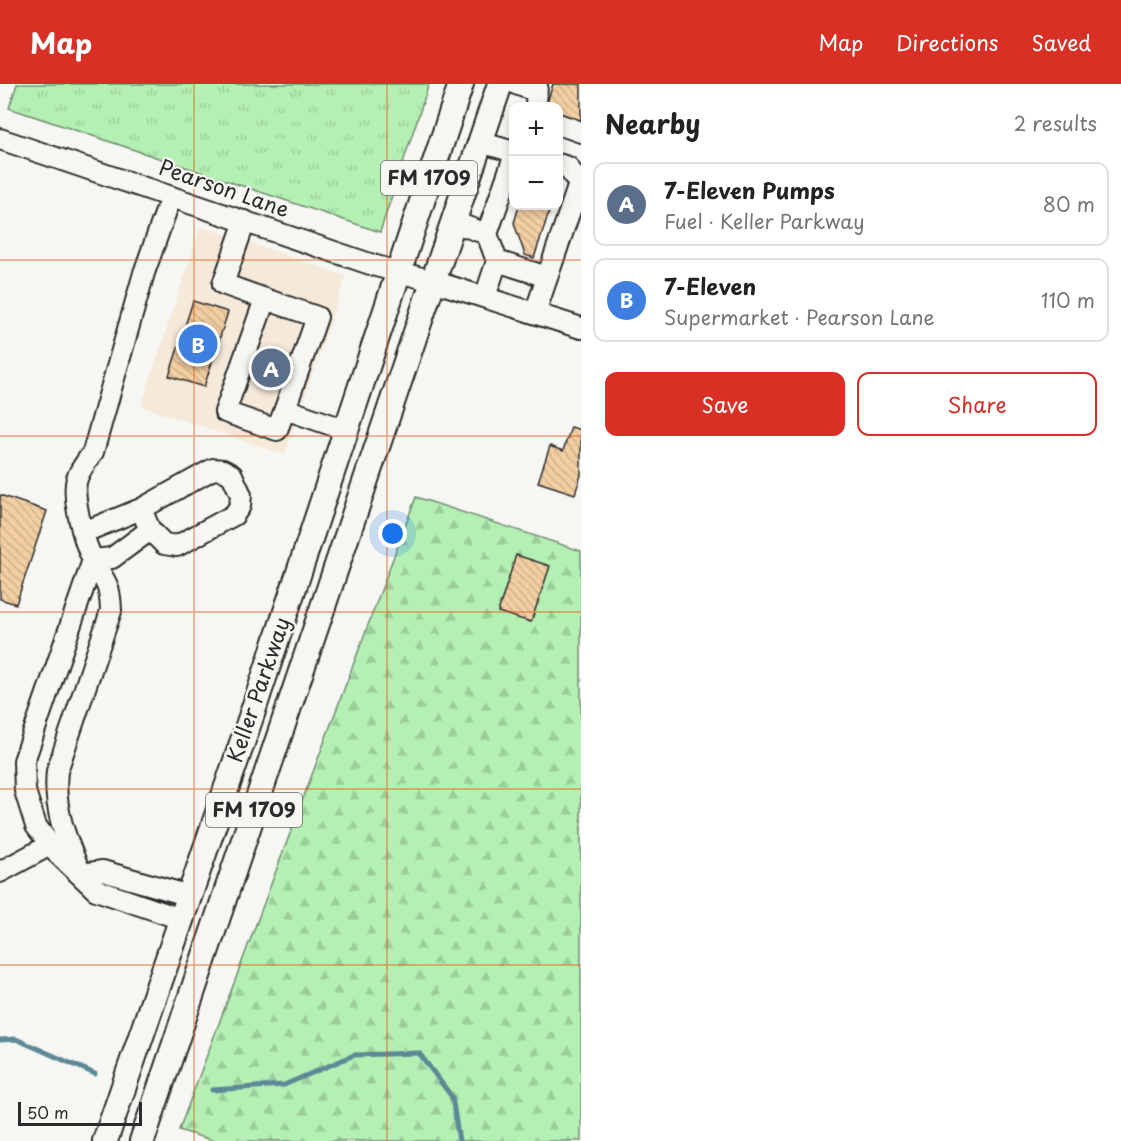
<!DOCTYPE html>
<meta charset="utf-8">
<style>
:root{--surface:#fff;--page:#f2f2f2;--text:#222;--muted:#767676;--line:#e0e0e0;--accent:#d93025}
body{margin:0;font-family:"Playpen Sans",sans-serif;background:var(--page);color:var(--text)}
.controls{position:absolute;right:18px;top:18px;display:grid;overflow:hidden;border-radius:12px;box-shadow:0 3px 9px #0003}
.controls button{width:54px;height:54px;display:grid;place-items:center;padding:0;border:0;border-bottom:2px solid var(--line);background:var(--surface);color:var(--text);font:30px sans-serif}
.scale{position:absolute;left:18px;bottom:15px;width:124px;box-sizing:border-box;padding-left:6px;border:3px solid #2b2b2b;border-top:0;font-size:16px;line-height:21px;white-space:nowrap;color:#2b2b2b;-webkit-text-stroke:4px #f6f6f2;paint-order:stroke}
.you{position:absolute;left:393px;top:450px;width:21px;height:21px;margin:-15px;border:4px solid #fff;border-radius:50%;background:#1a73e8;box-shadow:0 0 0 9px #1a73e833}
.badge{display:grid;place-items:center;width:39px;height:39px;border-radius:50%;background:var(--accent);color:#fff;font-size:20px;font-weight:700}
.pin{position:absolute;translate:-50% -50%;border:3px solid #fff;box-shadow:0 2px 6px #0006}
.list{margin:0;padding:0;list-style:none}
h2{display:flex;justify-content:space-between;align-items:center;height:78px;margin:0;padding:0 24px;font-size:26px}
h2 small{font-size:20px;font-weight:400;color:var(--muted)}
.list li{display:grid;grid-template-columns:39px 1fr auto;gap:18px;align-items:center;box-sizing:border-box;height:84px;margin:0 12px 12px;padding:0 12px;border:2px solid var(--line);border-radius:12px}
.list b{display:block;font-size:22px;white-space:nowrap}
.list p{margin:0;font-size:20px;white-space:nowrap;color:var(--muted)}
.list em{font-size:20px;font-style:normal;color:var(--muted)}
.actions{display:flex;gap:12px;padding:18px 24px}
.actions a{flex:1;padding:14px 0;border:2px solid var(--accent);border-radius:12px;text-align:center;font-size:21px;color:var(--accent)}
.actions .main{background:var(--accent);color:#fff}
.map{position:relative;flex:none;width:581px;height:1057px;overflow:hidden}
header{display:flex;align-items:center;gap:36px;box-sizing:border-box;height:84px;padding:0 30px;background:var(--accent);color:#fff}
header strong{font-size:28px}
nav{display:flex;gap:33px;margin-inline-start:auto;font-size:21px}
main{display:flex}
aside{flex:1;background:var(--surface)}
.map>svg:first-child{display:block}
.built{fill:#f5eada}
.grass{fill:url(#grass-tufts);stroke:#708d70;stroke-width:1.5}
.forest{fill:url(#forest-firs);stroke:#708d70;stroke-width:1.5}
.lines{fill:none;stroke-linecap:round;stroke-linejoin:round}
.stream{stroke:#5d8996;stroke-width:5}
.building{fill:url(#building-back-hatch);stroke:#2b2b2b;stroke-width:1.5}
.minor-casing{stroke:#2b2b2b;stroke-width:24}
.major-casing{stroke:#2b2b2b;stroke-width:28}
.minor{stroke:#f6f6f2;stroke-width:20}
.major{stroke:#f6f6f2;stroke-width:24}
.grid{fill:none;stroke:#e8590c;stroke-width:1.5;stroke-opacity:0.55}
.labels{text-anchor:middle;stroke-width:4.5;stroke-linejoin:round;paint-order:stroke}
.shield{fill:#f6f6f2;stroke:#686867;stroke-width:1.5}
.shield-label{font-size:20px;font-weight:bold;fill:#2b2b2b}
.street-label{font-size:21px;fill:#2b2b2b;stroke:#f6f6f2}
</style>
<header>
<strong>Map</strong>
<nav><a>Map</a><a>Directions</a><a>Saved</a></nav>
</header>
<main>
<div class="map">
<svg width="581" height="1057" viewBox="0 0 581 1057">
<defs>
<pattern id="grass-tufts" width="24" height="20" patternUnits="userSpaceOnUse" patternTransform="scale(1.5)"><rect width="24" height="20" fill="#b4efb4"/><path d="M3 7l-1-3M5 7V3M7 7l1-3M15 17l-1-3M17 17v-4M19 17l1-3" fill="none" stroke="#9bcd9b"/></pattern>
<pattern id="forest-firs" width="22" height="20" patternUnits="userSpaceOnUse" patternTransform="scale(1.5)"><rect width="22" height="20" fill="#b4efb4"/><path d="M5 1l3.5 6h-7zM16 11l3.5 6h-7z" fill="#9bcd9b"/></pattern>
<pattern id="building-back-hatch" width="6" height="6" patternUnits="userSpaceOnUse" patternTransform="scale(1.5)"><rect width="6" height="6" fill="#f2cea2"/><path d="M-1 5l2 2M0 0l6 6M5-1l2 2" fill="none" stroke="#d0b18c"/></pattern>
</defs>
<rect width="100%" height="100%" fill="#f6f6f2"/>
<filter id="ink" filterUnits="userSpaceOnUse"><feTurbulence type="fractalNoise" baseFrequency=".0167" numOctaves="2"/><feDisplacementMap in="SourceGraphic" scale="12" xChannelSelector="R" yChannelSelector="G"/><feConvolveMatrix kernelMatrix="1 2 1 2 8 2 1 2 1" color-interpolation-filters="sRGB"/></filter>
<g filter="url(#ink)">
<path class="built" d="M201 142 346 192 285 371 141 322Z"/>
<path class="grass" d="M17 0H429L380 148 9 24Z"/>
<path class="forest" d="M416 413 581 467V1057H214L179 1046Z"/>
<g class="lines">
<g class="stream">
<path d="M0 956 16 955 95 990"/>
<path d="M212 1006 284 1001 354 971 419 969 452 1013 459 1057"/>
</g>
</g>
<g class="building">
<path d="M553 0H581V43L558 35V22H546Z"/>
<path d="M519 122H551L534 174 525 171 514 139Z"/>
<path d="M193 217 228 228 204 303 169 292Z"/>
<path d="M571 343 581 346V391L575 410 538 398 550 362 563 367Z"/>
<path d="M0 411 47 427 16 520 0 515Z"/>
<path d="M516 471 550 482 531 538 498 528Z"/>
</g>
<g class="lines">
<g class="minor-casing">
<g id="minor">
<path d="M516 0 535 7"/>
<path d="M536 22 537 0"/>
<path d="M558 40 581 48"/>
<path d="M0 55 376 182 433 197 581 244"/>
<path d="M480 58 514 68"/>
<path d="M245 137 223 200 265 215 225 328 277 346 285 325 346 346"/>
<path d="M453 138 487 150 497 177 485 213"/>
<path d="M487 150 514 73"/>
<path d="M497 177 547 193"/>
<path d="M265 215 317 233 285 325"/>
<path d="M535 229 579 100 568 83 558 80"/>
<path d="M84 448 141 425 213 385 223 386 232 391 241 411 240 422 234 431 177 462 164 460 150 446 141 425"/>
<path d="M93 476 24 677 25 707 36 742 55 767 96 806 181 835"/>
<path d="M93 476 112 474 150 446"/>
<path d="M0 788 50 761"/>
<path d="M81 790C66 756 53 725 57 687L111 527C110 497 105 500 93 476 84 459 70 409 78 392 81 384 88 376 93 368L144 189 171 113"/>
<path d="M81 790 103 787 190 812"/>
</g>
</g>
<g class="major-casing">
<g id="major">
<path d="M105 1057 252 630 461 0"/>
<path d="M142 1057 500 0"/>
</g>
</g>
<use href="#minor" class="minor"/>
<use href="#major" class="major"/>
</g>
</g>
<path class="grid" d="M194 0V1057M387 0V1057M0 176H581M0 352H581M0 528H581M0 705H581M0 881H581"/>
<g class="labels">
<g class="shield">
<rect x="381" y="77" width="96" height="34" rx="4.5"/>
<rect x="206" y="709" width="96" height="34" rx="4.5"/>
</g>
<g class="shield-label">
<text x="429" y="101">FM 1709</text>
<text x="254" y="733">FM 1709</text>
</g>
<g class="street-label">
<text transform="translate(224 105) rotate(19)" y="7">Pearson Lane</text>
<text transform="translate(259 606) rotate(-71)" y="7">Keller Parkway</text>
</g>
</g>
</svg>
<div class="controls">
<button>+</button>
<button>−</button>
</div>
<div class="scale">50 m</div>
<div class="you"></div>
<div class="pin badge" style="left:271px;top:284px;background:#5c6f8a">A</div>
<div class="pin badge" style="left:198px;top:260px;background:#3f7fe0">B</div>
</div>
<aside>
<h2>Nearby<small>2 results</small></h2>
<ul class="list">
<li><span class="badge" style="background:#5c6f8a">A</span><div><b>7-Eleven Pumps</b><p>Fuel · Keller Parkway</p></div><em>80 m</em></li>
<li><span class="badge" style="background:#3f7fe0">B</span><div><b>7-Eleven</b><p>Supermarket · Pearson Lane</p></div><em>110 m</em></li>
</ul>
<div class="actions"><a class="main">Save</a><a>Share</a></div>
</aside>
</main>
